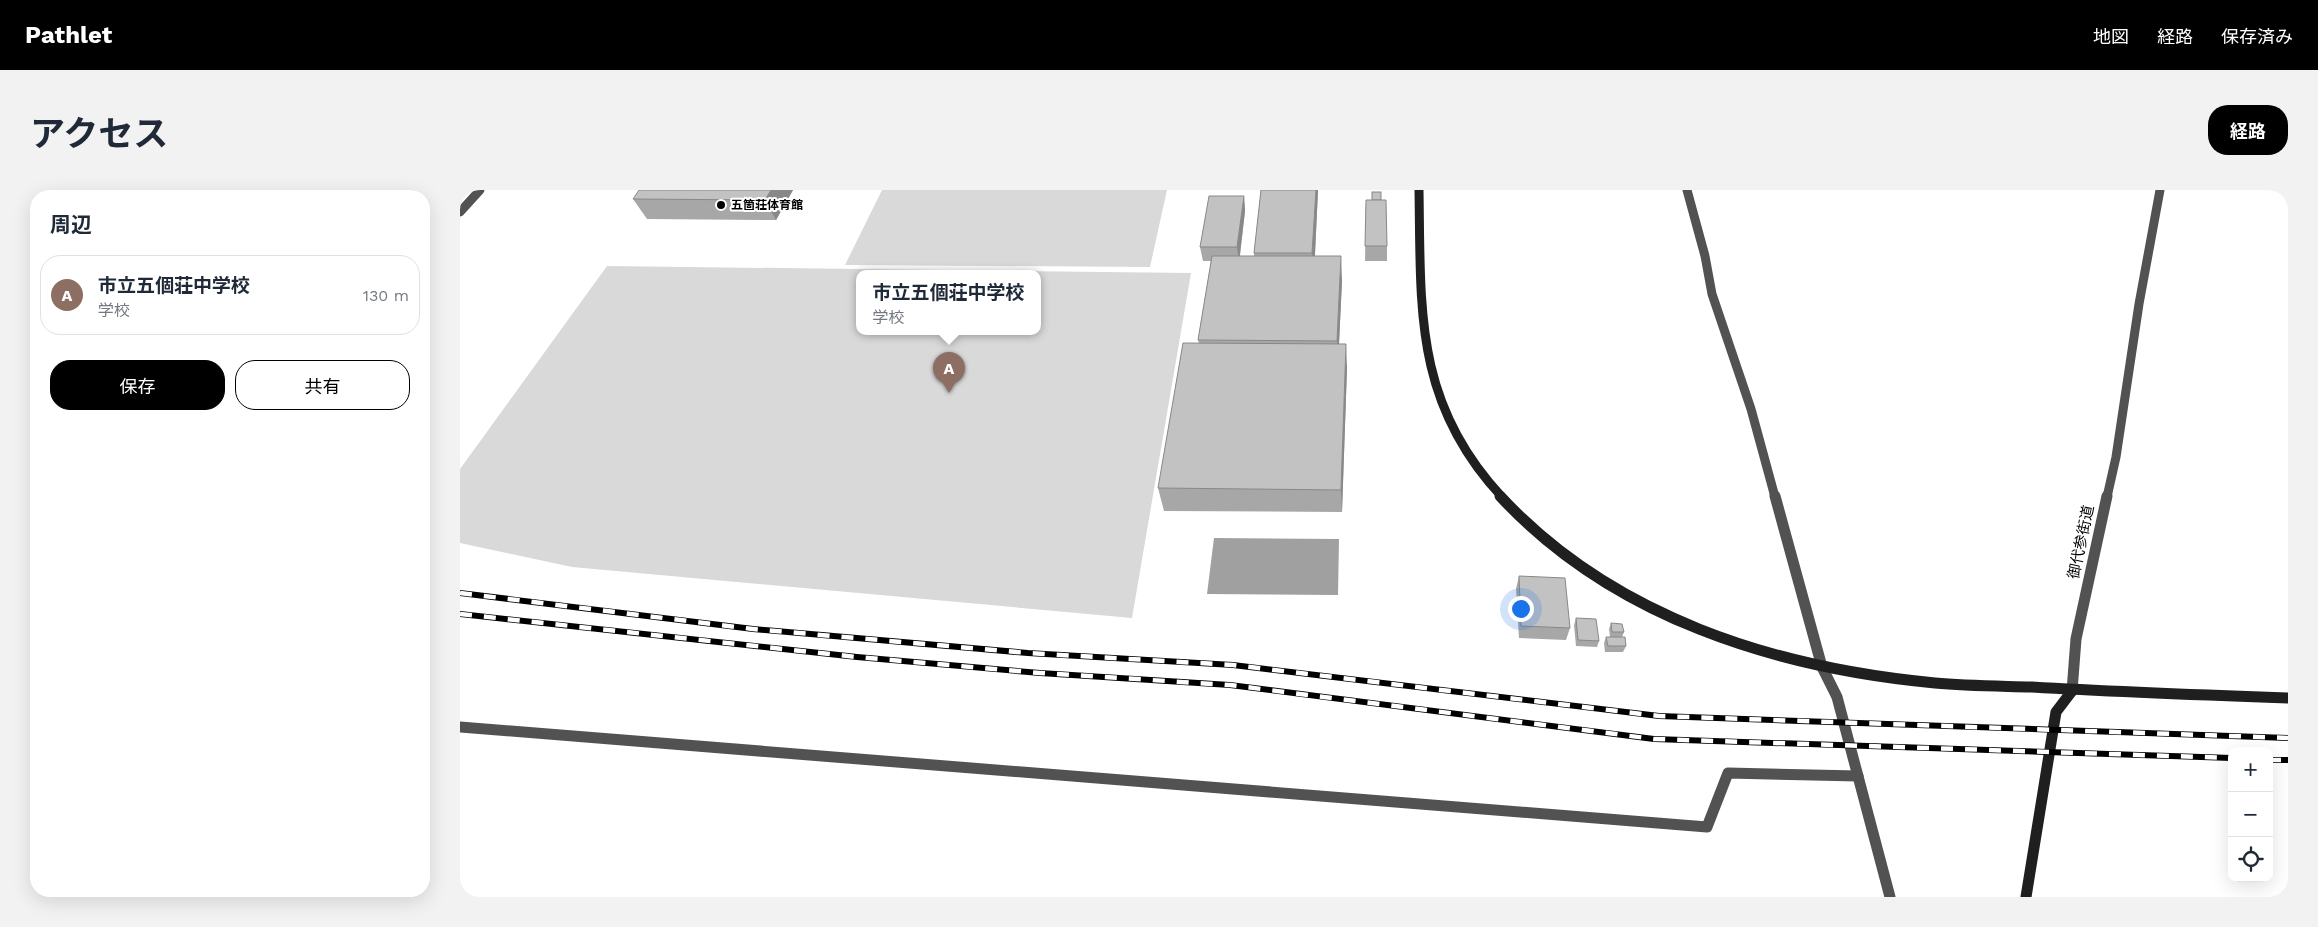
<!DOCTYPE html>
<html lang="ja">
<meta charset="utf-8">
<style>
:root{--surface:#fff;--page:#f2f2f3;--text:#1f2937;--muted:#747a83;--line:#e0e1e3;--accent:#000}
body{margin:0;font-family:"Work Sans","Noto Sans JP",sans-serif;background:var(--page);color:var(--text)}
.controls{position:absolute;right:15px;bottom:15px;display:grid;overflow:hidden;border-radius:10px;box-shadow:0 5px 20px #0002}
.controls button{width:45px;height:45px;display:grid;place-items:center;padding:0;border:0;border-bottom:1px solid var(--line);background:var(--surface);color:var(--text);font:25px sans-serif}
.you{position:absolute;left:1060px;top:418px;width:18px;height:18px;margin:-12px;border:4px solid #fff;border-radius:50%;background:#1a73e8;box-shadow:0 0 0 8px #1a73e833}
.badge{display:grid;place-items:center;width:32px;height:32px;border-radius:50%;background:var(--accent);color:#fff;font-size:16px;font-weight:700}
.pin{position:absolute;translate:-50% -41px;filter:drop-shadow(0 1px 2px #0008)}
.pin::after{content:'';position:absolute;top:26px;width:18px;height:15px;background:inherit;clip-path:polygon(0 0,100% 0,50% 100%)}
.popup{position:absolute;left:396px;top:80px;width:185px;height:65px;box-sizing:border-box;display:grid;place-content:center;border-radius:10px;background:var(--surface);filter:drop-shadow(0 1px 4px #0005);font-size:16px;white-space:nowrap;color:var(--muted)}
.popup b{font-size:19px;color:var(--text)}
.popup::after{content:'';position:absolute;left:50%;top:100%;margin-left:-10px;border:10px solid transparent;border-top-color:var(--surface)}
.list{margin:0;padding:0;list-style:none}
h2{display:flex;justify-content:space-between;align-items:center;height:65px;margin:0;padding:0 20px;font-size:21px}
h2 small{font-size:16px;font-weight:400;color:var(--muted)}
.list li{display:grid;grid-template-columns:32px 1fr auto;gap:15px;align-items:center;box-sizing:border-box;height:80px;margin:0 10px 10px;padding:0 10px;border:1px solid var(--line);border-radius:20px}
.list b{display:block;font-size:19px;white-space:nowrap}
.list p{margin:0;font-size:16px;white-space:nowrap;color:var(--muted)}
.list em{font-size:16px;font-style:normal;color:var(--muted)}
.actions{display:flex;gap:10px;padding:15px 20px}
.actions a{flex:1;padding:11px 0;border:1px solid var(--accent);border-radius:20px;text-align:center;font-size:18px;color:var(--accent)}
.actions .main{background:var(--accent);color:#fff}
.icon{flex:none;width:28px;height:28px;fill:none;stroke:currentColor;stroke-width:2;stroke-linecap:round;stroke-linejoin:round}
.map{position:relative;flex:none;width:1828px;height:707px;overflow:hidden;border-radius:20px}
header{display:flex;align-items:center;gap:30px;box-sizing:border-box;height:70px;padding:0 25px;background:var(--accent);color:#fff}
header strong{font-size:24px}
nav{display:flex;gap:28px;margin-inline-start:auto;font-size:18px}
.intro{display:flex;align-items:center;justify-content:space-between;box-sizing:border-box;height:120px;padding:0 30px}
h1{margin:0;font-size:35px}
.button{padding:12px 22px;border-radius:20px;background:var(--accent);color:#fff;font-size:18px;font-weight:700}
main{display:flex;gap:30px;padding:0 30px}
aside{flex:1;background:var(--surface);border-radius:20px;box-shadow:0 5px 20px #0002}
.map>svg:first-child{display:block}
.green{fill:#d9d9d9;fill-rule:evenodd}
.water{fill:#a0a0a0}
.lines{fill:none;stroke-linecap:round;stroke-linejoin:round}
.street-far1{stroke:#525252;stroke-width:9}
.street{stroke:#525252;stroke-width:11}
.secondary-far1{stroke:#1f1f1f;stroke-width:9}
.secondary{stroke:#1f1f1f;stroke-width:11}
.rail-casing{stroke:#000;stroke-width:6}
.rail{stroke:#fff;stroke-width:4.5;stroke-dasharray:12;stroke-linecap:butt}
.wall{fill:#a7a7a7}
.shaded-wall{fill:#888}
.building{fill:#c2c2c2;stroke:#888}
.poi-dot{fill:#000;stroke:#fff;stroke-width:2}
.labels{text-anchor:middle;stroke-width:4;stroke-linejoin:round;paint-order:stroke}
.far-poi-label{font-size:12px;font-weight:bold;fill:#000;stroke:#fff;text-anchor:start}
.street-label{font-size:15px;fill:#000;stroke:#fff}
</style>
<header>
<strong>Pathlet</strong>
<nav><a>地図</a><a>経路</a><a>保存済み</a></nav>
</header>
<div class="intro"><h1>アクセス</h1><a class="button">経路</a></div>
<main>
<aside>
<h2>周辺<small></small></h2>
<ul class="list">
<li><span class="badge" style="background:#8d6e63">A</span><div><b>市立五個荘中学校</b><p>学校</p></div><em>130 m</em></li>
</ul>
<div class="actions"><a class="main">保存</a><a>共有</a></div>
</aside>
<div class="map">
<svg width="1828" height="707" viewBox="0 0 1828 707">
<rect width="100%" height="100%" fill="#fff"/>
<g class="green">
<path d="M422 0H707L690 77 385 75Z"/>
<path d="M147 76 731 83 672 428 112 377 0 353V279ZM400 84H578V142H400Z"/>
</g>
<path class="water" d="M754 348 879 349 878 405 747 404Z"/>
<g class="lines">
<g class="street-far1">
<path d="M1227 0 1245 66 1252 104 1291 219 1315 307"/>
<path d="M0 22 20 0"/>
<path d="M1647 307 1656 267 1679 114 1700 0"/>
</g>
<g class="street">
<path d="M1315 306 1362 477 1377 507 1430 707"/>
<path d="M1612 501 1616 449 1647 306"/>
<path d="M0 537 1247 637 1268 583 1398 586"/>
</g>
<path class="secondary-far1" d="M959 0C961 120 954 213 1042 307"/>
<g class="secondary">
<path d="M1040 306C1152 427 1315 478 1475 493 1507 496 1539 496 1572 497 1657 502 1742 505 1828 508"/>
<path d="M1566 707 1596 522 1612 501"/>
</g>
<g class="rail-casing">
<g id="rail">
<path d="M0 403 293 439 568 463 773 475 1199 526 1828 548"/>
<path d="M0 424 397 467 580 483 770 495 1194 549 1772 568"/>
<path d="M1809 570H1828"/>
</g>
</g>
<use href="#rail" class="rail"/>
</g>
<g class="wall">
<path d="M333 0 316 30 187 29 173 9Z"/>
<path d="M801 0H858L855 66 882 90 879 154 887 178 882 322 704 321 698 298 739 153 738 150 751 71H743L740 57 784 6 785 21 780 66H794V63Z"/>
<path d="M906 10H921L927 56V71H905Z"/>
<path d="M1059 386 1110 438 1106 450 1059 448 1056 399Z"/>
<path d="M1116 428 1139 451 1137 457 1116 456 1114 435Z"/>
<path d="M1151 433 1164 442 1162 447 1166 456 1163 462H1145L1144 453 1146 447H1150L1149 439Z"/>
</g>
<g class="shaded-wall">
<path d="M311 0H333L316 30 305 10Z"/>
<path d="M856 0H858L854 83 852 63Z"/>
<path d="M784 6 785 21 779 71 777 57Z"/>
<path d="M881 66 882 90 878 175 877 151Z"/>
<path d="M886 154 887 178 882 322 881 300Z"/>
</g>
<g class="building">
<path d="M179 0H311L305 10 173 9Z"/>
<path d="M801 0H856L852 63H794Z"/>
<rect x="912" y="2" width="9" height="8"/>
<path d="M749 6H784L777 57H740Z"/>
<path d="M906 10H926L927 56H905Z"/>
<path d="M752 66H881L877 151 738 150Z"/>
<path d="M723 153 886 154 881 300 698 298Z"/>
<path d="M1059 386 1105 388 1110 438 1061 436Z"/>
<path d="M1116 428 1136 429 1139 451 1118 450Z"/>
<path d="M1151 433 1162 434 1164 442H1152Z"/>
<path d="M1146 447H1165L1166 456H1148Z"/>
</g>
<circle class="poi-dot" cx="261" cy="15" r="5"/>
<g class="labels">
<g class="far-poi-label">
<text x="271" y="19">五箇荘体育館</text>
</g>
<g class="street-label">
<text transform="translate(1621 352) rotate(-78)" y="5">御代参街道</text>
</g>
</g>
</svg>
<div class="controls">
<button>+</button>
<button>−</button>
<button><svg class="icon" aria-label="locate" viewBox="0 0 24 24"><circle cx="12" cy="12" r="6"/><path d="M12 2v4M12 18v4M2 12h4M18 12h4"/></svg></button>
</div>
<div class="you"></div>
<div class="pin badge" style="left:489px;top:203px;background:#8d6e63">A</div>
<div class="popup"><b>市立五個荘中学校</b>学校</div>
</div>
</main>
